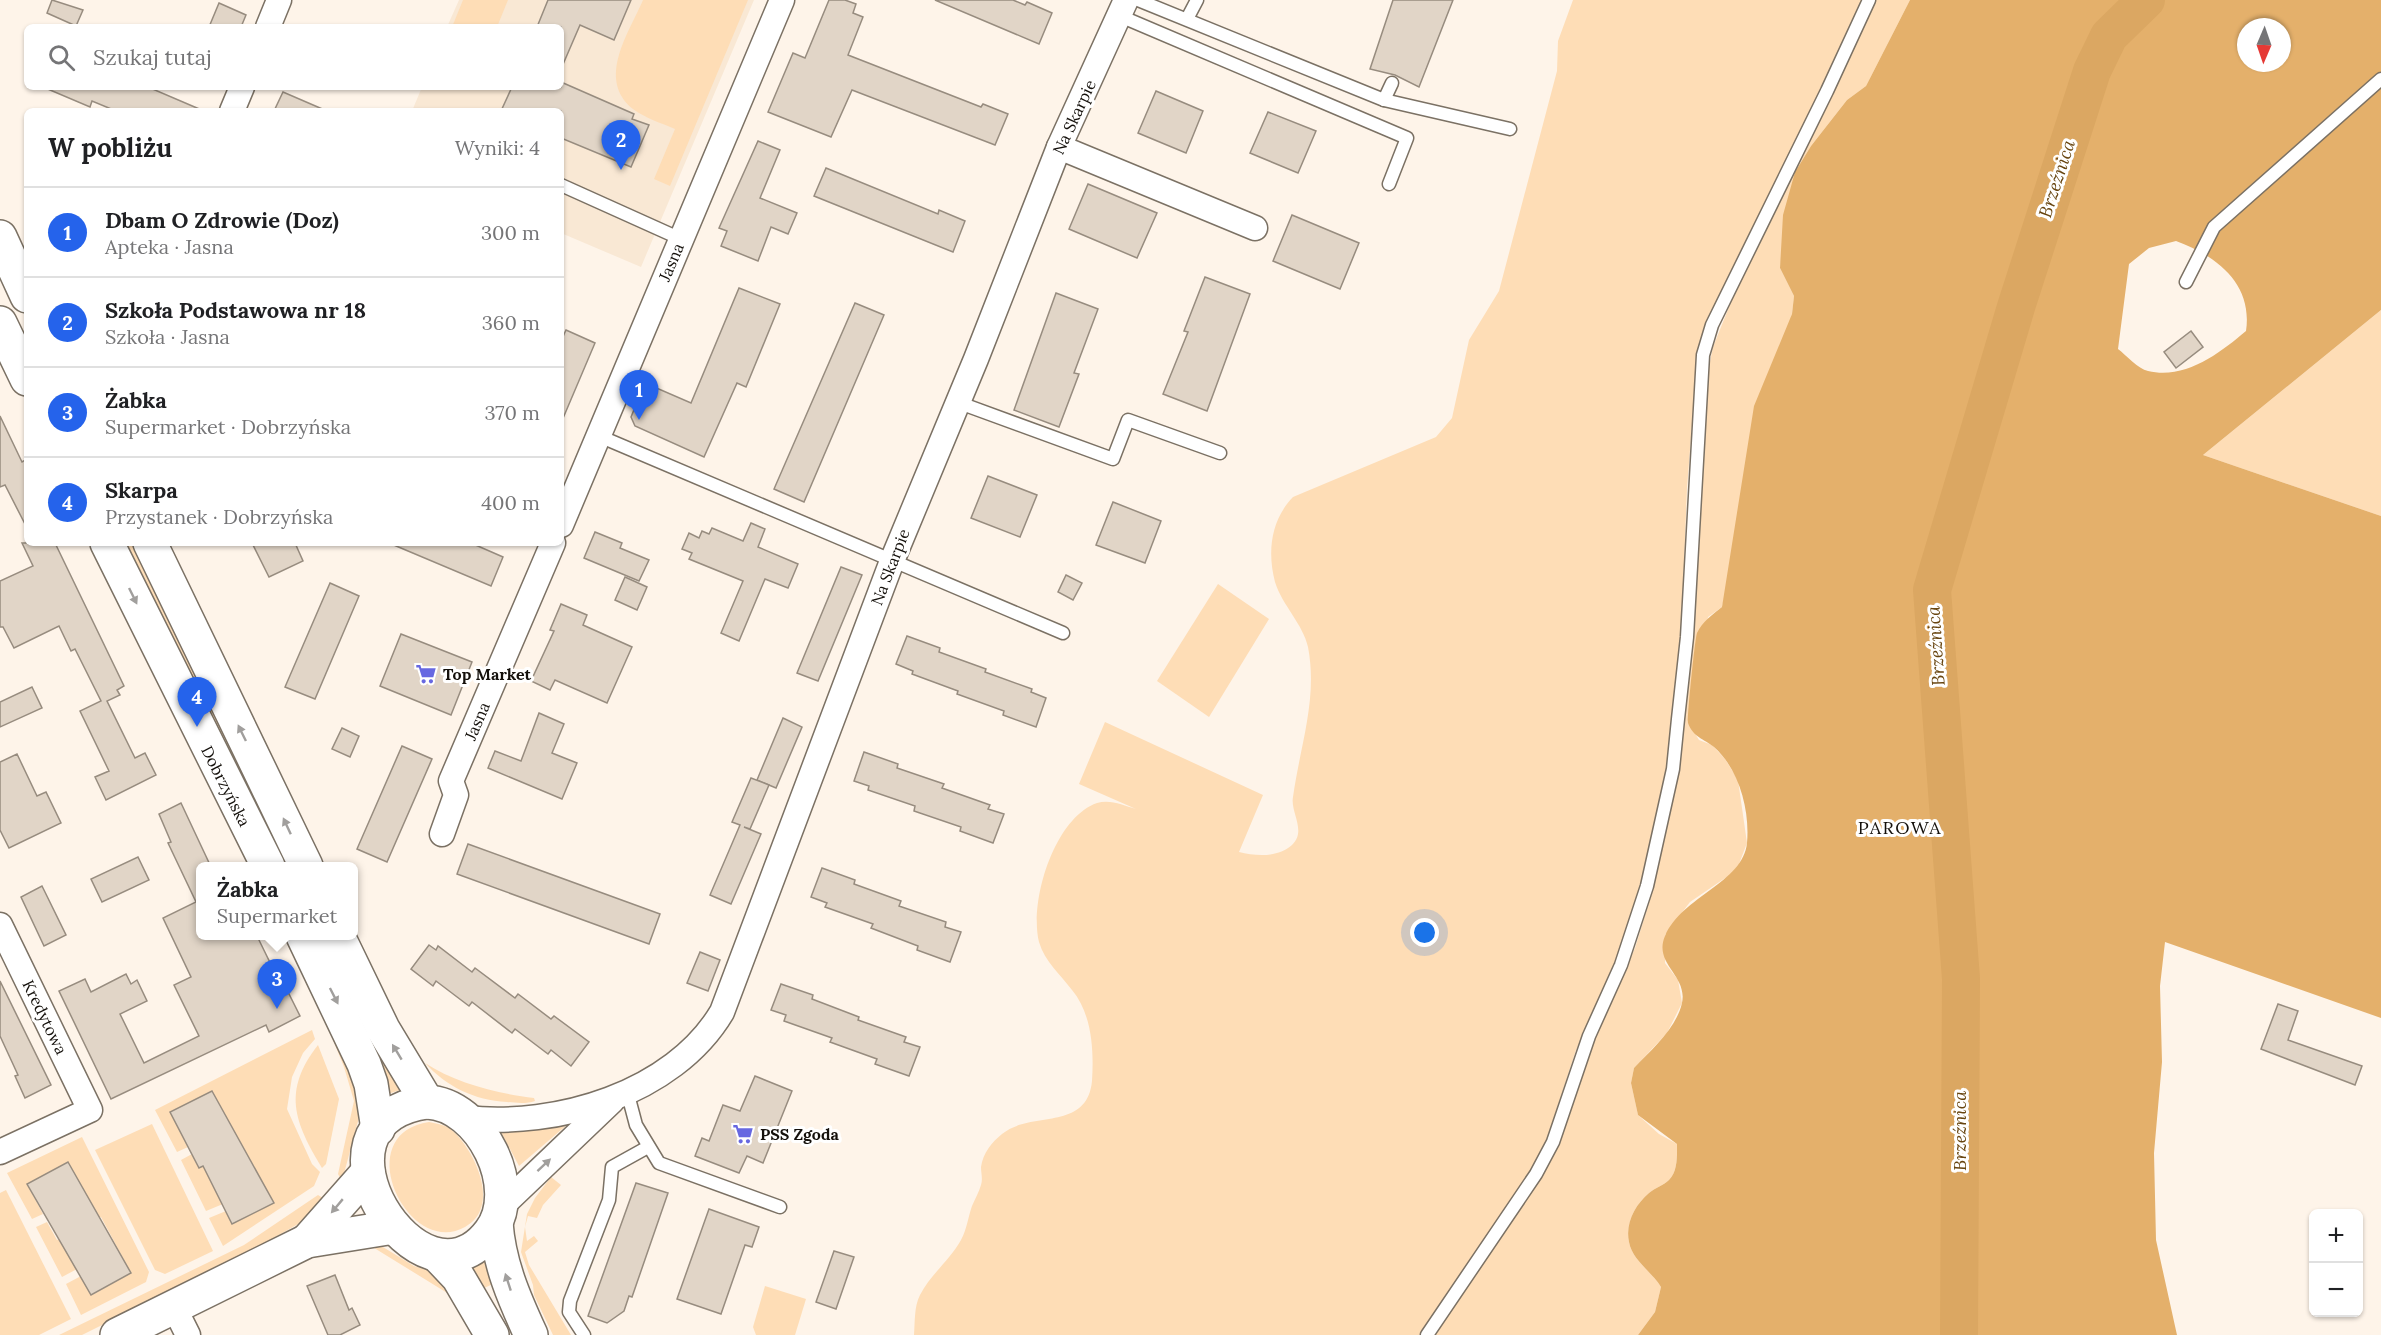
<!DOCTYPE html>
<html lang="pl">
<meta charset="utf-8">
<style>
:root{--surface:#fff;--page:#f2f2f2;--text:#202124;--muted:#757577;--line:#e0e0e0;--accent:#2563eb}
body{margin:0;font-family:Lora,serif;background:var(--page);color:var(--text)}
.controls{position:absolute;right:18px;bottom:18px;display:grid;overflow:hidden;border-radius:9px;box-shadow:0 2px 4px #0004}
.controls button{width:54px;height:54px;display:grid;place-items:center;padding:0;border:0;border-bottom:2px solid var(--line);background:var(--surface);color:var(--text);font:30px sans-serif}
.compass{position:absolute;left:2237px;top:18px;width:54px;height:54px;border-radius:50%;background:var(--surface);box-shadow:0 2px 4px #0004;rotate:182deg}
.you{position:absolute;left:1425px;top:933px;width:21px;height:21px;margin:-15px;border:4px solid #fff;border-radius:50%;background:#1a73e8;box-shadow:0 0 0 9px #1a73e833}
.badge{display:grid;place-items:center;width:39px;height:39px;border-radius:50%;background:var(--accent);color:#fff;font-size:20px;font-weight:700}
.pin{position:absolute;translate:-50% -50px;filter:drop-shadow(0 2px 3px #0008)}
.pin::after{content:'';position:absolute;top:32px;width:21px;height:18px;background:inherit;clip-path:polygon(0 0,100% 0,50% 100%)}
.popup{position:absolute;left:196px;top:862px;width:162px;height:78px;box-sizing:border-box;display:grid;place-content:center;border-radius:9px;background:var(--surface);filter:drop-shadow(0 2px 4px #0005);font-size:20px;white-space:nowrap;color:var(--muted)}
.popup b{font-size:22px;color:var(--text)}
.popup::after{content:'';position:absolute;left:50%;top:100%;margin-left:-12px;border:12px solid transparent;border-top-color:var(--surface)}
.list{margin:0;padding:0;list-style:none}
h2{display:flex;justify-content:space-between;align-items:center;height:78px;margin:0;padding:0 24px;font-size:26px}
h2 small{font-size:20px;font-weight:400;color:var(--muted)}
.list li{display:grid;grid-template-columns:39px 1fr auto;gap:18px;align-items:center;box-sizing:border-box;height:90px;padding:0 24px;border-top:2px solid var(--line)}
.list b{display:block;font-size:22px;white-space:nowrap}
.list p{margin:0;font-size:20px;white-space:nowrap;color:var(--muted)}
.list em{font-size:20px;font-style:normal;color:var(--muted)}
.icon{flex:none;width:33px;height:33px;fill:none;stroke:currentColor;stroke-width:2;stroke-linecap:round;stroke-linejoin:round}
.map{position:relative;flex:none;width:2381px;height:1335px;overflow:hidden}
.search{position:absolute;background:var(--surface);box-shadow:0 2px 4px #0004;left:24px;top:24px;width:540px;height:66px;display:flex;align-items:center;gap:15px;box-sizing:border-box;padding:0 21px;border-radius:9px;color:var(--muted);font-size:22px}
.panel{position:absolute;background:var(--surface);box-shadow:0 2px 4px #0004;left:24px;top:108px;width:540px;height:438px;border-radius:9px}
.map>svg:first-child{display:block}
.built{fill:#f9e8d4}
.green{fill:#feddb6}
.forest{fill:#e4b06b;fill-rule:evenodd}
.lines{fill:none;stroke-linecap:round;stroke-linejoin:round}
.river{stroke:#dba762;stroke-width:38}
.building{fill:#e1d5c7;stroke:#978c7f;stroke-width:1.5}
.lane-casing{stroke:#7b7164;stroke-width:15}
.street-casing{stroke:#7b7164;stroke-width:27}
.secondary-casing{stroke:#7b7164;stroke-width:36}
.lane{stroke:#fff;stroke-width:12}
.street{stroke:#fff;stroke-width:24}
.secondary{stroke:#fff;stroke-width:33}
.oneway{fill:#a19f9d}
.labels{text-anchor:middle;stroke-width:6;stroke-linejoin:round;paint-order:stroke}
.street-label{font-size:16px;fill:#14100b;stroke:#fff}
.poi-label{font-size:16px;font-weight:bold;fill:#14100b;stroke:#fff;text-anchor:start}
.water-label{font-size:18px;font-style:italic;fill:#684510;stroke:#fff}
.neighbourhood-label{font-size:18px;letter-spacing:1.5px;fill:#14100b;stroke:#fff}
</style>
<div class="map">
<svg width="2381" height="1335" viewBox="0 0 2381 1335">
<rect width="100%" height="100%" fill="#fef4e9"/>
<path class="built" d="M459 0H754L641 267 561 233V111H412L422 87H561V27H447Z"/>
<g class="green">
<path d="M463 0H508L497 27H452Z"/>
<path d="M643 0H748L670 186 654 179 675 129C661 123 645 118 633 109 596 79 629 33 643 0Z"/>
<path d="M1573 0H1863L1738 261 1697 361 1687 488 1681 643 1668 762 1631 926 1602 998 1576 1050 1545 1145 1525 1181 1421 1335H914C915 1323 914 1306 920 1295 930 1275 950 1260 961 1240 967 1229 968 1217 972 1206 975 1199 979 1192 981 1185 983 1179 981 1173 981 1167 983 1153 992 1142 1002 1134 1031 1110 1087 1132 1092 1081 1094 1050 1092 1014 1072 990 1060 974 1045 962 1039 942 1029 902 1054 818 1097 803 1110 799 1123 805 1136 809L1079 784 1105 722 1263 795 1239 852C1256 856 1277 858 1292 845 1307 831 1290 812 1293 797 1300 746 1318 699 1308 647 1303 624 1282 605 1275 582 1267 551 1271 520 1293 497L1436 437 1452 418 1469 340 1499 291 1557 71 1558 41Z"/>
<path d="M1874 0H1910L1866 86 1847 100 1811 146 1795 172 1780 268 1794 296 1792 314 1722 607 1708 617 1688 722 1699 740 1712 745 1725 759 1738 780 1747 843 1739 864 1731 874 1690 902 1665 935V963L1678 980 1682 1003 1667 1033 1634 1068 1631 1083 1638 1115 1659 1134 1677 1144C1677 1155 1678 1171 1669 1180 1664 1185 1655 1188 1649 1193 1635 1205 1625 1223 1629 1242 1632 1260 1652 1272 1661 1287L1655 1312 1638 1335H1434L1540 1176 1594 1039 1635 948 1652 893 1679 771 1696 597 1706 381 1713 347 1731 302Z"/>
<path d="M2381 310V516L2203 455Z"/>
<path d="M127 543H135L291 866H284Z"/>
<path d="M1218 584 1269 619 1209 717 1157 681Z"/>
<path d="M367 1022 406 1088 388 1094Z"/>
<path d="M312 1030 315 1039 303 1053 292 1077 287 1109 312 1164 320 1172 314 1186 223 1246 209 1218 226 1211 273 1202 212 1091 171 1112 188 1147 177 1152 155 1110Z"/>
<path d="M338 1037 346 1052 361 1110 342 1181 338 1174 354 1101 344 1067 333 1040Z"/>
<path d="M318 1045 339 1099 326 1164 322 1168C294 1122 282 1091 318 1045Z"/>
<path d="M425 1063C455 1083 499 1094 534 1098L535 1101C527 1104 516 1103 507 1102 474 1100 447 1087 425 1063Z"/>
<path d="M429 1122C439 1124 447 1125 454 1132 476 1153 501 1208 465 1227 408 1259 348 1134 429 1122Z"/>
<path d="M152 1124 213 1251 165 1274 155 1270 95 1150Z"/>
<path d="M568 1124 519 1166 502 1134V1131Z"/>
<path d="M82 1137 149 1272 146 1282 81 1315 66 1284 81 1276 92 1295 131 1273 101 1217 98 1218 27 1184 43 1214 32 1219 7 1173Z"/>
<path d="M192 1154 199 1168 203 1166 223 1204 206 1211 181 1160Z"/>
<path d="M551 1177 561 1185 543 1205 537 1218 528 1216 525 1227 527 1241 534 1236 538 1241 525 1252 529 1265 571 1335H553L534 1295 533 1285 521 1252 527 1214 535 1198Z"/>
<path d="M6 1190 71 1319 39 1335H0V1193Z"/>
<path d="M318 1195 328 1201 316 1214 247 1253 82 1335H59L244 1245Z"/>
<path d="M47 1222 57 1240 61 1238 77 1269 62 1277 36 1227Z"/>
<path d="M378 1244 414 1266 433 1272 457 1299 371 1246Z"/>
<path d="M486 1256 495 1283 480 1290 468 1265Z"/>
<path d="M765 1286 806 1299 795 1335H756L753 1327Z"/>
</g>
<path class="forest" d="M1910 0H2381V310L2203 455 2381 516V1018L2165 942 2160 986 2162 1062 2154 1153 2156 1240 2177 1335H1638L1655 1312 1661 1287C1652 1272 1632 1260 1629 1242 1625 1223 1635 1205 1649 1193 1655 1188 1664 1185 1669 1180 1678 1171 1677 1155 1677 1144L1638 1115 1631 1083 1634 1068C1652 1049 1676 1029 1682 1003 1688 975 1653 964 1665 936 1682 896 1743 883 1747 843 1750 810 1739 769 1714 747 1704 739 1693 737 1688 723 1687 718 1695 638 1697 633 1702 622 1713 614 1722 607L1754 406 1792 314 1794 296 1780 268 1783 215 1795 172 1811 146 1847 100 1866 86ZM2246 27H2282V63H2246ZM2176 241C2217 256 2253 284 2246 331 2220 353 2185 380 2148 371 2138 369 2126 355 2118 349L2129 264 2149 248Z"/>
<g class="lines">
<path class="river" d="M1959 1335 1961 979 1932 590 2016 307 2092 71 2109 36 2146 0"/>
</g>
<g class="building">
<path d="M52 0 83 10 76 26 47 13Z"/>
<path d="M548 0H631L614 40 580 25 561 69V27H537Z"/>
<path d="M829 0H845L856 4 853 13 863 17 848 55 981 107 983 104 1008 114 995 145 852 90 831 137 768 112 793 53 805 58Z"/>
<path d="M935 0H1013L1025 5 1027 2 1052 13 1039 44Z"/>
<path d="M1393 0H1453L1419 87 1395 75 1370 69Z"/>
<path d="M219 3 246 15 241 27H209Z"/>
<path d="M561 82 634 114 632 119 649 125 631 167 561 138V111H501L512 87H561Z"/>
<path d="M43 87H148L204 111H116L92 101 90 107Z"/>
<path d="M1156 91 1203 111 1186 153 1138 133Z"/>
<path d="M283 92 327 111H274Z"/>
<path d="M1268 112 1316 131 1298 173 1250 153Z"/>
<path d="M758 141 780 150 760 198 797 213 788 234 771 227 758 261 721 246 727 231 719 228Z"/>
<path d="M826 168 938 214 939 210 965 221 953 252 814 196Z"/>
<path d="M1088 184 1157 213 1137 258 1069 229Z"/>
<path d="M1292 215 1359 243 1340 289 1273 261Z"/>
<path d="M1205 277 1250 294 1207 411 1163 394 1188 332 1184 331Z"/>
<path d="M739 288 780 304 746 387 737 383 704 457 635 426 631 417 645 383 691 403Z"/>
<path d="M1056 293 1098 309 1074 373 1079 374 1059 427 1014 410Z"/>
<path d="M855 303 884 315 804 502 774 489Z"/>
<path d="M566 330 595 343 561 423V341Z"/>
<path d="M2191 331 2203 347 2176 368 2164 352Z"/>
<path d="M0 416 22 462 27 459V528L5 485 0 487Z"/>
<path d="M988 476 1037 495 1020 537 971 518Z"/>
<path d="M1113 502 1161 521 1145 563 1096 545Z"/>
<path d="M751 523 765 529 758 547 798 564 788 588 765 579 739 641 721 633 743 581 689 559 692 553 682 549 689 533 699 538 702 531 709 534 712 528 743 541Z"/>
<path d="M595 532 622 543 620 548 649 560 639 581 584 558Z"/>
<path d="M22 543H55L124 686 117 690 120 695 107 701 135 758 145 753 156 775 106 800 95 777 109 771 80 711 101 701 75 649 71 651 59 626 14 648 3 627H0V581L33 566Z"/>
<path d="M252 543H295L303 561 269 577Z"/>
<path d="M389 543H471L503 557 491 586Z"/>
<path d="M841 567 862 575 818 681 797 673Z"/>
<path d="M1066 575 1082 583 1073 600 1058 592Z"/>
<path d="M625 577 647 587 637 610 615 600Z"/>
<path d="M330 583 359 596 315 699 285 687Z"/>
<path d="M561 604 587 615 583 625 632 647 607 703 555 680 550 690 531 681 554 631 550 630Z"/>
<path d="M401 634 472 662 451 715 380 686Z"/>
<path d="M907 636 940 648 939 652 986 669 985 672 1032 689 1031 692 1046 698 1036 727 1003 715 1004 711 957 694 958 691 912 674 913 671 896 664Z"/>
<path d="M32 687 42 708 0 727V702Z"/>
<path d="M539 713 564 724 552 753 577 763 562 799 488 768 495 751 521 761Z"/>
<path d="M783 718 802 727 776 788 757 780Z"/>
<path d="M342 728 359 736 350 757 332 749Z"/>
<path d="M402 746 432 759 387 862 357 849Z"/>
<path d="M864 752 898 764 897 768 944 784 942 788 990 805 988 809 1004 814 993 843 960 831 961 827 914 811 915 806 868 790 869 786 854 781Z"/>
<path d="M17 754 37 796 46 792 61 823 9 848 0 830V762Z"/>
<path d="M751 778 769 785 750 829 744 827 761 834 731 904 710 895 740 825 732 822Z"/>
<path d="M181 803 211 867H201V936H257L282 987 285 986 300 1016 269 1032 266 1025 111 1099 59 991 85 979 91 992 126 974 131 984 137 980 147 1001 120 1014 144 1063 199 1036 174 985 191 977 163 918 196 902 168 843 171 842 159 814Z"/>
<path d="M468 844 660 914 649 944 457 874Z"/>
<path d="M138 857 149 880 102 902 91 879Z"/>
<path d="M822 868 855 880 854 884 901 901 899 906 946 922 945 927 961 932 950 962 917 950 918 946 871 928 873 924 825 907 827 903 811 897Z"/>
<path d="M42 886 66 935 44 946 21 897Z"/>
<path d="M429 945 436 950 438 946 472 972 475 968 515 998 518 994 551 1019 554 1016 589 1042 571 1066 551 1050 548 1054 515 1029 512 1033 472 1002 469 1006 436 981 433 986 411 969Z"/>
<path d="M700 952 720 960 708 991 687 983Z"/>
<path d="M0 981 51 1085 25 1098 15 1076 18 1075 0 1036Z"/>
<path d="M781 984 813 995 812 999 859 1017 858 1020 906 1037 904 1042 920 1047 909 1076 875 1064 877 1059 830 1042 832 1038 784 1021 786 1015 771 1010Z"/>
<path d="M2278 1004 2298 1011 2288 1040 2362 1066 2355 1085 2261 1049Z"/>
<path d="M755 1076 792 1091 763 1163 747 1156 739 1173 695 1156 702 1138 709 1141 723 1105 740 1111Z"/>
<path d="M212 1091 274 1203 232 1224 203 1166 199 1168 170 1112Z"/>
<path d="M68 1162 131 1273 91 1295 27 1184Z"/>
<path d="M636 1183 668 1193 632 1297 629 1296 624 1311 607 1323 588 1316Z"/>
<path d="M709 1209 759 1227 752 1247 745 1245 721 1314 677 1299Z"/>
<path d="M834 1251 854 1257 836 1309 816 1302Z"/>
<path d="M335 1275 349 1310 352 1308 360 1325 340 1335H328L307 1286Z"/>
</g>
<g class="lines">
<g class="lane-casing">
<g id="lane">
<path d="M1138 0 1384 100 1510 129"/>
<path d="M1120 16 1407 138 1389 184"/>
<path d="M1187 19 1197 0"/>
<path d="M1384 100 1392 83"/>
<path d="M561 185 681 239"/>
<path d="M2186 282 2214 227 2381 79"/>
<path d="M957 402 1113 459 1128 420 1220 453"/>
<path d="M599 436 1063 633"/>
<path d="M627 1091 636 1125 659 1163 780 1207"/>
<path d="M584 1335 569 1312 570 1301 609 1200 612 1167 648 1147"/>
<path d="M1427 1335 1536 1174 1553 1142 1589 1036 1621 965 1647 886 1673 769 1678 719 1687 637 1703 355 1712 325 1827 91 1869 0"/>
</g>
</g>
<g class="street-casing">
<g id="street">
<path d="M268 27 279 0"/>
<path d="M232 111 242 87"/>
<path d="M1059 147 1255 228"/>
<path d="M561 525 782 0"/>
<path d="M442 834 456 795 451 781 553 543"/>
<path d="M0 925 90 1110 0 1152"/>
<path d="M466 1118C556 1128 673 1094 722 1012L892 561 976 359 1059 147 1126 0"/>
<path d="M502 1206 612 1101"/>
<path d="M174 1307 188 1335"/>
</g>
</g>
<g class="secondary-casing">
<g id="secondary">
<path d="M0 237 27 296"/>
<path d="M0 323 27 379"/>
<path d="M107 543 268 866"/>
<path d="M150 543 306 866"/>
<path d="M303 936 364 1064 371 1084 378 1129"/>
<path d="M338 936 383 1029 427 1102"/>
<path d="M427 1102C481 1104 523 1189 490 1232 421 1324 291 1121 427 1102Z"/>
<path d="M496 1223C499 1264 514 1298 531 1335"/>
<path d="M307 1241 368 1172"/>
<path d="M437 1255 458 1277 492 1335"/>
<path d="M117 1335 307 1241 394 1227"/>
</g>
</g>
<use href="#lane" class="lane"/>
<use href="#street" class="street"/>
<use href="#secondary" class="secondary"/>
</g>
<defs><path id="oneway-solid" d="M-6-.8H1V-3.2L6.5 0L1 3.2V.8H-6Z" transform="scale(1.5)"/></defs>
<g class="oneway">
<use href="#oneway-solid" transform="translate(133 596) rotate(64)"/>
<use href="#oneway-solid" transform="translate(242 733) rotate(-116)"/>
<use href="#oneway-solid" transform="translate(287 826) rotate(-115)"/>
<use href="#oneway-solid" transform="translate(334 996) rotate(63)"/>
<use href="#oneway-solid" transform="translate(397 1052) rotate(-121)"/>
<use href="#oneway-solid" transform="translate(544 1165) rotate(-43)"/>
<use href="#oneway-solid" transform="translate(337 1206) rotate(130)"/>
<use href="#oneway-solid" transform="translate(508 1282) rotate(-108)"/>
</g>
<defs>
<g id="supermarket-bare" transform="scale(1.62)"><path d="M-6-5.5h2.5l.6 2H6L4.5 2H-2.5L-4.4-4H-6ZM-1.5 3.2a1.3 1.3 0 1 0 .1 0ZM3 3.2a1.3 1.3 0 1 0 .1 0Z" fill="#6768e1" stroke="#fff" stroke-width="2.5" paint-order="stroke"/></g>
</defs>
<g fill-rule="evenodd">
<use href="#supermarket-bare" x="426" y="674"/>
<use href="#supermarket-bare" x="743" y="1134"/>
</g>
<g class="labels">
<g class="street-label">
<text transform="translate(1074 117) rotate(-65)" y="6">Na Skarpie</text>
<text transform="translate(671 262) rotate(-67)" y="6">Jasna</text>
<text transform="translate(890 567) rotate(-69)" y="6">Na Skarpie</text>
<text transform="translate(477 721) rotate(-67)" y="6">Jasna</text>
<text transform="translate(226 786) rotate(63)" y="6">Dobrzyńska</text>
<text transform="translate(45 1017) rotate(64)" y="6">Kredytowa</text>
</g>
<g class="poi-label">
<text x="443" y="680">Top Market</text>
<text x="760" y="1140">PSS Zgoda</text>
</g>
<g class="water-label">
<text transform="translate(2057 179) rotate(-72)" y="6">Brzeźnica</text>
<text transform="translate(1936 646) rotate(-94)" y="6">Brzeźnica</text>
<text transform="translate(1960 1131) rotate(-90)" y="6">Brzeźnica</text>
</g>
<g class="neighbourhood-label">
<text x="1900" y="834">PAROWA</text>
</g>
</g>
</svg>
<div class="controls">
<button>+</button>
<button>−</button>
</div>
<svg class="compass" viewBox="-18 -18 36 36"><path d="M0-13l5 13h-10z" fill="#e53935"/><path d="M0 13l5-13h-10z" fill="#757577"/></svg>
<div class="you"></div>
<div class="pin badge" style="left:639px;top:420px">1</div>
<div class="pin badge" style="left:621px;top:170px">2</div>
<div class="pin badge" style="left:277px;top:1009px">3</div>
<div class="popup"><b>Żabka</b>Supermarket</div>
<div class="pin badge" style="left:197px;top:727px">4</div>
<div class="search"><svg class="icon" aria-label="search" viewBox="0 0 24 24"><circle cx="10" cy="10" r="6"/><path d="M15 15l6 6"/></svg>Szukaj tutaj</div>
<section class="panel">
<h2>W pobliżu<small>Wyniki: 4</small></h2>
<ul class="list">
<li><span class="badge">1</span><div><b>Dbam O Zdrowie (Doz)</b><p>Apteka · Jasna</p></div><em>300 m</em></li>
<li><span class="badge">2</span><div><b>Szkoła Podstawowa nr 18</b><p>Szkoła · Jasna</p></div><em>360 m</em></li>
<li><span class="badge">3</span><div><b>Żabka</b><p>Supermarket · Dobrzyńska</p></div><em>370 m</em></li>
<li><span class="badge">4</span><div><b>Skarpa</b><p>Przystanek · Dobrzyńska</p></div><em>400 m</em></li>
</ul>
</section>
</div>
